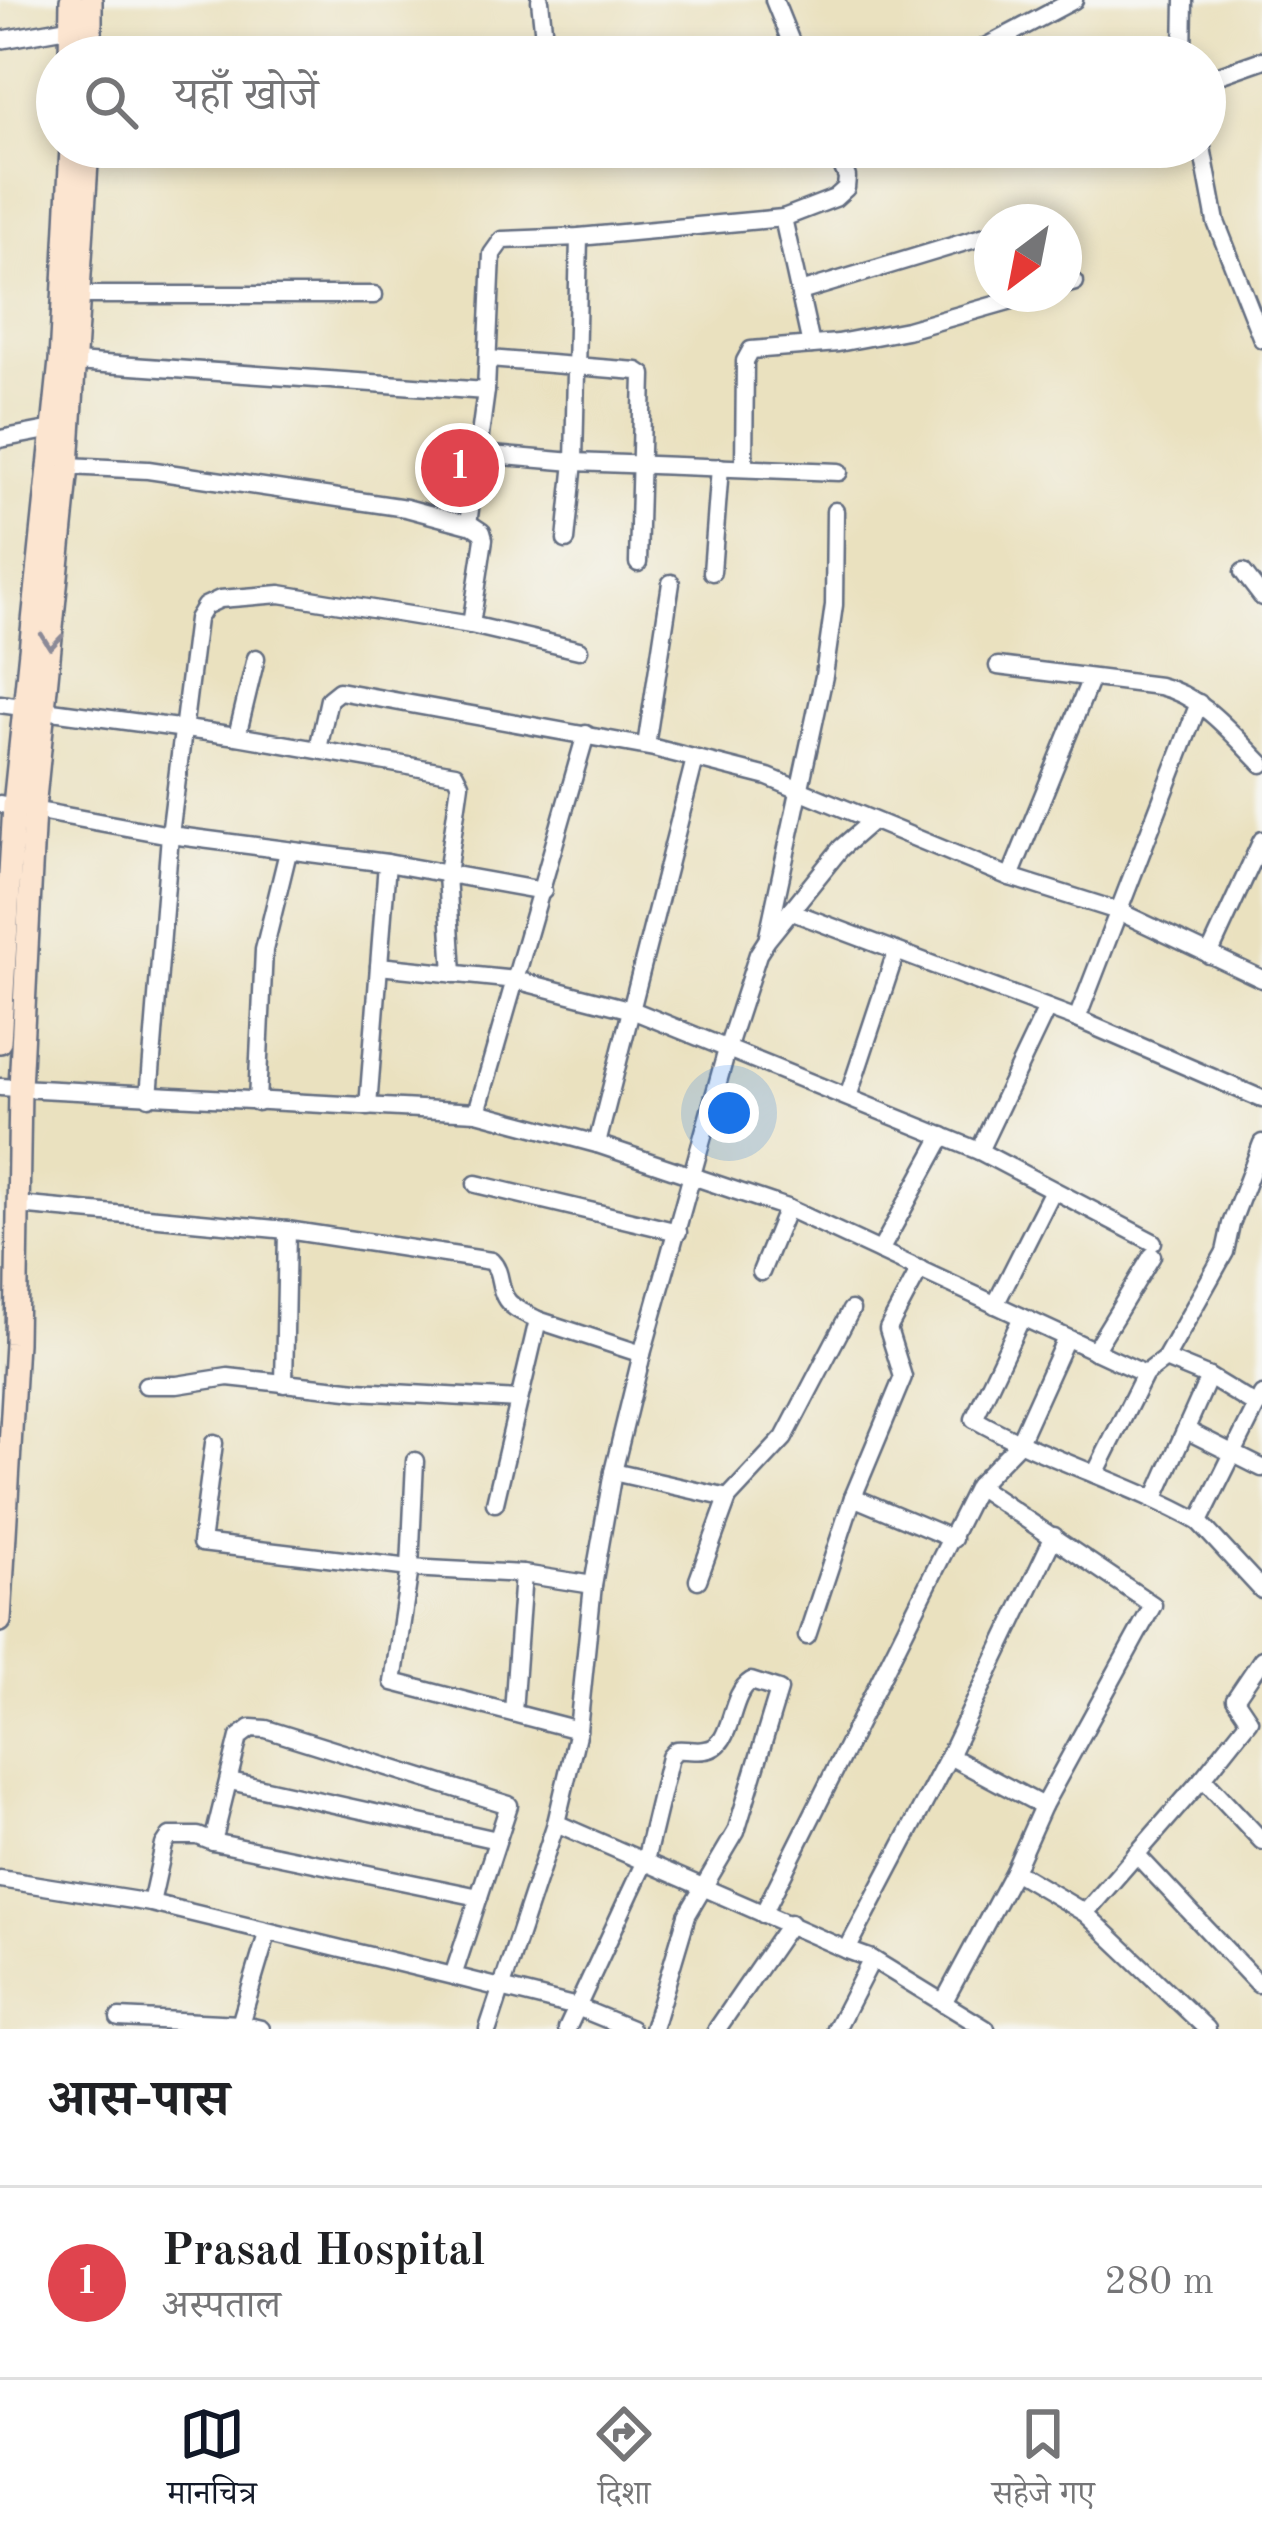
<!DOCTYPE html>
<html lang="hi">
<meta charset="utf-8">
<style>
:root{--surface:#fff;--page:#f6f6f6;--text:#202124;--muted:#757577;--line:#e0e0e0;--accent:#111827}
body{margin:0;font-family:"Old Standard TT","Noto Serif Devanagari",serif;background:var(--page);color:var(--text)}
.compass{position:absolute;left:974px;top:204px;width:108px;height:108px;border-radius:50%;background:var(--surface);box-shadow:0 6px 18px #0003;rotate:212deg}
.you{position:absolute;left:729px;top:1113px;width:42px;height:42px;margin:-30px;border:9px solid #fff;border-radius:50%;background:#1a73e8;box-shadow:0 0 0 18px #1a73e833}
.badge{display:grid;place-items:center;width:78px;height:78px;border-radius:50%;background:var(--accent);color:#fff;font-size:39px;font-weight:700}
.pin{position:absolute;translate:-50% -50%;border:6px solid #fff;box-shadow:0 3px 12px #0006}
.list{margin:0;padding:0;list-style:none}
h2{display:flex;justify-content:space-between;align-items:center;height:156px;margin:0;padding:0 48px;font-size:51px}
h2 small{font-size:39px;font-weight:400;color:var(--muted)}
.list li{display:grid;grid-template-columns:78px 1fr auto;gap:36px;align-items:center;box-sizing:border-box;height:192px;padding:0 48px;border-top:3px solid var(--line)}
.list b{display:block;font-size:45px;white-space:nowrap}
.list p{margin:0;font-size:39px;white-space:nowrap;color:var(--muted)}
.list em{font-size:39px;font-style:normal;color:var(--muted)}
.icon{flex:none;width:66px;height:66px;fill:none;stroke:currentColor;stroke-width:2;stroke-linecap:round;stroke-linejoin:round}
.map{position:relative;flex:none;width:1262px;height:2029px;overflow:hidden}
.search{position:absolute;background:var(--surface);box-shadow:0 6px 18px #0003;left:36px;right:36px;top:36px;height:132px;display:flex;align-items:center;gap:30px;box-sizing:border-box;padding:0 42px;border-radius:66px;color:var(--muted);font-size:45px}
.sheet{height:348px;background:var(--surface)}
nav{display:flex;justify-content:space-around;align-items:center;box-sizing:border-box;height:168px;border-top:3px solid var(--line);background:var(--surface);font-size:33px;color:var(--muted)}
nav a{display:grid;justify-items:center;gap:6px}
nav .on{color:var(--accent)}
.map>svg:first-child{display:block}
.building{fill:#ebae8c}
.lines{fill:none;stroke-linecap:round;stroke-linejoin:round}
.street-casing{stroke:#636d80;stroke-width:21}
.secondary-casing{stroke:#636d80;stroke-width:26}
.street{stroke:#fff;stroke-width:16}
.secondary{stroke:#fce5d0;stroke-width:21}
.oneway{stroke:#8c8a97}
</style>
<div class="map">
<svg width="1262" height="2029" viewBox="0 0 1262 2029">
<rect width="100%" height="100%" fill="#f6f6f2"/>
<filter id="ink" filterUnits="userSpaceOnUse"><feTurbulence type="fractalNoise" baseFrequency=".00833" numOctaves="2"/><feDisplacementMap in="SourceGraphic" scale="24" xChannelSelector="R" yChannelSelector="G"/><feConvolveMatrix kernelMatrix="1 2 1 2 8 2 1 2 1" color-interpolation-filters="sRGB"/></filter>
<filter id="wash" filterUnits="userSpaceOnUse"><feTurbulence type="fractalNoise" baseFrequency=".004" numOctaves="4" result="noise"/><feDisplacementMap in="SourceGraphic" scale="48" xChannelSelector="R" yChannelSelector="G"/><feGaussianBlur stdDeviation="2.7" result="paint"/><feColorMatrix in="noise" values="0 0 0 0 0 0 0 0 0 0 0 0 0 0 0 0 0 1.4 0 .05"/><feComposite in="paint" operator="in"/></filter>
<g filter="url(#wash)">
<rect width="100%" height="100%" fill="#eae1bf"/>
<g id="blocks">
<path class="building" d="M423 451 465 454 461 482 421 480Z"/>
</g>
</g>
<g filter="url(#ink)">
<use href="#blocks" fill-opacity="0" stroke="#636d80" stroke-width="3"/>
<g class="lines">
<g class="street-casing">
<g id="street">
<path d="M540 0 546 57"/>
<path d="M774 0 797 57"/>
<path d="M0 40 68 28"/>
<path d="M966 57 1074 0"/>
<path d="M1183 57 1184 0"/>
<path d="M1205 80 1262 60"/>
<path d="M1202 147 1216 222 1262 339"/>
<path d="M783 218 835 198 846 188 847 177 834 147"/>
<path d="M1064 285 1075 282"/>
<path d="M800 292 992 234"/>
<path d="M81 295H374"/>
<path d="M489 359 637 371 643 375 638 563"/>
<path d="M76 362 486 391"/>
<path d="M0 439 53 429"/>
<path d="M480 454 574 462 839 472"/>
<path d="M68 466 148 470 406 508 473 526 482 532 484 539 471 625"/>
<path d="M744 467 745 361 751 350 838 343 907 330 1033 294"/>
<path d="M468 524 486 391 492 254 502 240 579 237 783 218 811 345"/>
<path d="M566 540 574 462 579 237"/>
<path d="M712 572 720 467"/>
<path d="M1243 572 1262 597"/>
<path d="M998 666 1159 686C1203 696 1231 733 1262 764"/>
<path d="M1199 703 1077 1019 1262 1099"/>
<path d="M0 704 237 736 455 774 460 784 447 874 453 974"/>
<path d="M237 736 256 658"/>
<path d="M646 746 671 583"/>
<path d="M318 749 329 699 339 691 654 748 768 777 1010 877 1118 911 1262 979"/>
<path d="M0 804 170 835 149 1097"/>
<path d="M387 863 543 891"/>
<path d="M1010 877 1091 678"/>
<path d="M790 911 1077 1019"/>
<path d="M768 936 824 676 834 605 835 511"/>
<path d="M1209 955 1262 840"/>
<path d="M379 966 516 980 632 1010 979 1151 1153 1242"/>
<path d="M0 1087 477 1112 597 1144 787 1208 1145 1374 1165 1359 1209 1377 1257 1406"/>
<path d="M848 1097 896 952"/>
<path d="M257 1102 264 950 288 852"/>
<path d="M368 1107 387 863 170 835 197 619 205 606 220 599 280 594 471 625 579 650"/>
<path d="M477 1112 586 734"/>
<path d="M597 1144 695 759"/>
<path d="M979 1151 1047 1008"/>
<path d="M476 1184 678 1232"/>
<path d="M18 1205 287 1230 491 1261C502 1272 498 1284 505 1297 511 1309 528 1314 538 1320"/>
<path d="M880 1251 943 1136"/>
<path d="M761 1272 787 1208"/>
<path d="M995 1305 1052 1192"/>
<path d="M1022 1317 974 1419C1046 1460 1127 1482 1199 1522"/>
<path d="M1094 1351 1152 1256"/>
<path d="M1165 1359 1225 1252 1231 1224 1262 1143"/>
<path d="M284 1384 287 1230"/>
<path d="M146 1385H177L228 1377 357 1391 519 1400"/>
<path d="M1262 1395 1199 1522 1262 1590"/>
<path d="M1186 1430 1262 1468"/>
<path d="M214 1443 201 1543 410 1568 393 1682 578 1730"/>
<path d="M415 1461 410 1568 523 1574 593 1585"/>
<path d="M613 1472 728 1498 698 1580"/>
<path d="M1095 1474 1145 1374"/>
<path d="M977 1486 1018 1444 1066 1338"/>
<path d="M853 1497 903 1377 888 1329 920 1269"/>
<path d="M728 1498 784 1438 851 1310"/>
<path d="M1155 1498 1209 1377"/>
<path d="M495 1503 538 1320 642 1354"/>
<path d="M807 1636 853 1497 953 1539"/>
<path d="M1262 1659 1235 1699 1249 1720 1203 1778 1262 1841"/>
<path d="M513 1712 523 1574"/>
<path d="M949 1756 1043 1806"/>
<path d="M230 1781 497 1840"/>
<path d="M556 1823 847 1950"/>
<path d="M213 1842 479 1897"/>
<path d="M1136 1854 1258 1984 1262 1980"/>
<path d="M1014 1871 1085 1913 1207 2029"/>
<path d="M0 1879 151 1903 164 1845 170 1836H198L213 1842 239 1737 251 1728 266 1729 509 1805 453 1976 577 2007 631 2029"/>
<path d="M151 1903 453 1976"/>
<path d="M1085 1913 1203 1778"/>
<path d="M763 1914 977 1486 1153 1605 1043 1806 1014 1871 943 2003"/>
<path d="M119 2018 240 2024 267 1934"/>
<path d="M239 2029 240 2024 261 2029"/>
<path d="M488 2029 556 1823 578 1730 593 1585 613 1472 642 1354 728 1046 758 954 767 940 841 848 872 821"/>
<path d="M567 2029 645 1861 670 1757 676 1750C687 1749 696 1752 705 1750 735 1747 727 1696 751 1681L779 1690 736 1832 687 1915 653 2029"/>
<path d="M717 2029 790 1923"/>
<path d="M836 2029 872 1959"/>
<path d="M986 2029 872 1959 847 1950 949 1756 1054 1536"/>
</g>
</g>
<g class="secondary-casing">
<g id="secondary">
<path d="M70 57 71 0"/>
<path d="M91 57V0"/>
<path d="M0 1042 14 805 60 361 71 147"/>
<path d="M0 1621 16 1343 20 1088 34 809 68 466 88 147"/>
</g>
</g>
<use href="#street" class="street"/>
<use href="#secondary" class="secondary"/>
</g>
<defs><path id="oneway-chevron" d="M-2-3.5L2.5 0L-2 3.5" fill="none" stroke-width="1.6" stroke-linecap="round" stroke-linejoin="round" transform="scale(3)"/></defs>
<use class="oneway" href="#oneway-chevron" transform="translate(51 641) rotate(96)"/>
</g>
</svg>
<svg class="compass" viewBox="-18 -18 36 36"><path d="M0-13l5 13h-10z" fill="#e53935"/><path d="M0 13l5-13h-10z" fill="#757577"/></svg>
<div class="you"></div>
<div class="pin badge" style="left:460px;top:468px;background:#e0444e">1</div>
<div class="search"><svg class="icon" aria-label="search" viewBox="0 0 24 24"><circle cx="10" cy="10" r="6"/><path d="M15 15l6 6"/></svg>यहाँ खोजें</div>
</div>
<section class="sheet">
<h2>आस-पास<small></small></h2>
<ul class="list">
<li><span class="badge" style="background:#e0444e">1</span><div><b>Prasad Hospital</b><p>अस्पताल</p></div><em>280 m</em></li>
</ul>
</section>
<nav>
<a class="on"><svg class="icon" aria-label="map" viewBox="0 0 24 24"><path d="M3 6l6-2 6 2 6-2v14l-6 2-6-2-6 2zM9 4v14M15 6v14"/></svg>मानचित्र</a>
<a><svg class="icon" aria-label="directions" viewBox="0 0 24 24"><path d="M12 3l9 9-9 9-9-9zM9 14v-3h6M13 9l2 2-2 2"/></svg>दिशा</a>
<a><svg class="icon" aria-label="saved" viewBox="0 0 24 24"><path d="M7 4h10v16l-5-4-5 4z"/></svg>सहेजे गए</a>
</nav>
